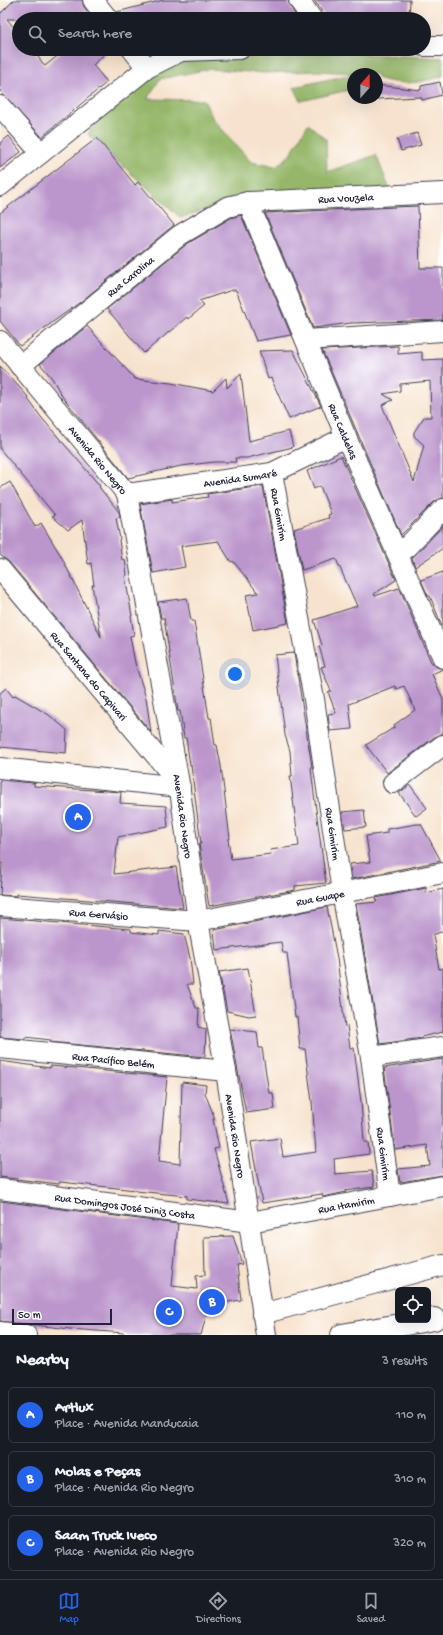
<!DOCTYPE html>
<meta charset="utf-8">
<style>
:root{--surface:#171b24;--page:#20242c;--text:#f1f3f6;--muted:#9ea1a6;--line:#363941;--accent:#2563eb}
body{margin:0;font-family:"Gochi Hand",sans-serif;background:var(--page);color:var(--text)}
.controls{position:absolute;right:12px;bottom:12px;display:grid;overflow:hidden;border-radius:6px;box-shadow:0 4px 16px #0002}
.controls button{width:36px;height:36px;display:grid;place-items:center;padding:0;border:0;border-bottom:1px solid var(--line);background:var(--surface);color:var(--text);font:20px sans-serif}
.compass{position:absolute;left:347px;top:68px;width:36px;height:36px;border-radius:50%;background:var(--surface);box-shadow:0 4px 16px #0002;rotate:21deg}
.scale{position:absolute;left:12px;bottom:10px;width:100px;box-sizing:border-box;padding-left:4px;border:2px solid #22223b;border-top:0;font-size:11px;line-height:14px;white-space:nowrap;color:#22223b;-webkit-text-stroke:3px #fff;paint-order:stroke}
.you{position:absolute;left:235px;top:674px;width:14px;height:14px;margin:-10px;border:3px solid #fff;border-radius:50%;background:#1a73e8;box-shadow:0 0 0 6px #1a73e833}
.badge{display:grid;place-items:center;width:26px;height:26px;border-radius:50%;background:var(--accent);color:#fff;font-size:13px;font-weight:700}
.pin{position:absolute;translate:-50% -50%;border:2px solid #fff;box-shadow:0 1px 4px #0006}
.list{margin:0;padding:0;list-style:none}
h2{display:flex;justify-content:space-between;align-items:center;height:52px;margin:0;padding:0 16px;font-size:17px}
h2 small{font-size:13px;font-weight:400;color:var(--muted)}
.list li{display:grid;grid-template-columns:26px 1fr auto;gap:12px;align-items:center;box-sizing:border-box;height:56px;margin:0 8px 8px;padding:0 8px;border:1px solid var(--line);border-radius:6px}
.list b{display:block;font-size:15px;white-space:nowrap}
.list p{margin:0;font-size:13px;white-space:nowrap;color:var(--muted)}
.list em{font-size:13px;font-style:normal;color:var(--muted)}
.icon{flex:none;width:22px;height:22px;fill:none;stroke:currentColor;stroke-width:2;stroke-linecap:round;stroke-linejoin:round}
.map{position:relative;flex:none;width:443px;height:1335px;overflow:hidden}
.search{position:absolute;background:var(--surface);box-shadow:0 4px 16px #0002;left:12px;right:12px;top:12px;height:44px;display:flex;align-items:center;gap:10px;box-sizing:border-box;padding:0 14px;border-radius:22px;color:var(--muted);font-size:15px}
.sheet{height:244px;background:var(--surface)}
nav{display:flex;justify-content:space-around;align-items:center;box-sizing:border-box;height:56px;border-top:1px solid var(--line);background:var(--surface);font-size:11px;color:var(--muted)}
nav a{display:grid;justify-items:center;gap:2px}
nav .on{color:var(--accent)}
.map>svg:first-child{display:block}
.forest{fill:#96b76b;stroke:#5c6c53}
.building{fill:#bb96cc;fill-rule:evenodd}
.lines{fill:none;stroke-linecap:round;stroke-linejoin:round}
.minor-casing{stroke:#423f51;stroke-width:22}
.highway-casing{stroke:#423f51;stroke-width:24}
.minor{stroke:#fff;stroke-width:20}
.highway{stroke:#fff;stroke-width:22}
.labels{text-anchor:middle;stroke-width:3;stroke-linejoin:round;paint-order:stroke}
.street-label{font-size:11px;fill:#22223b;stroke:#fff}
</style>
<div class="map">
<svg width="443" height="1335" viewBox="0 0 443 1335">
<rect width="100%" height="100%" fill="#fff"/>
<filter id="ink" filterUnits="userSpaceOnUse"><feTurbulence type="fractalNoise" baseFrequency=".025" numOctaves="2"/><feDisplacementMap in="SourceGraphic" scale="8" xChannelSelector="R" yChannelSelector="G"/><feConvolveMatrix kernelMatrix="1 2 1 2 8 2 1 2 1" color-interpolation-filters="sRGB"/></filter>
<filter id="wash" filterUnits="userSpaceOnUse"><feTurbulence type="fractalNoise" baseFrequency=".012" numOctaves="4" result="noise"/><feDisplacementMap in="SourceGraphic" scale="16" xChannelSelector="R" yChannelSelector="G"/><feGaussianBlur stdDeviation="0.9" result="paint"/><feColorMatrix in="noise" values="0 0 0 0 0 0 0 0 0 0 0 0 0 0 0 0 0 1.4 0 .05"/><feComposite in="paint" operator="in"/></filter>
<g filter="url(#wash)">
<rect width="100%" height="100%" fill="#f7e3cd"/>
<g class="forest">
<path d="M325 52 443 58V76C420 83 401 86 377 78V74L317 71 265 73 209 69 160 79 147 99 204 100 213 119 251 162 276 167 290 155 308 124 326 139 327 172 376 155 390 190 221 204 181 218 88 135 98 115 140 80 184 57 215 59Z"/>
<path d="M353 74V89L301 101 294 87Z"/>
</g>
<g id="blocks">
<g class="building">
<path d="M14 0H82L84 7 93 19H7L19 34V49H32L45 66 66 49H110L93 65 107 82 42 137 0 91V11L1 13Z"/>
<path d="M163 0H288L290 6 298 19H119L117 12Z"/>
<path d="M314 0H410L409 19H327Z"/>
<path d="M440 82 442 95 422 100 421 97 377 99V85L421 90V86Z"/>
<path d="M417 133 421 145 401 151 397 139Z"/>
<path d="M9 136 21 152 0 168V143Z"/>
<path d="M97 138 135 185 138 182 174 225 83 300 20 346 0 321V213Z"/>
<path d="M418 206 420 268H443V320L351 323 313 328 265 213Z"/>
<path d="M241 215 291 335 256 341 236 290H232L199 301 204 306 188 319 187 317 144 353 107 309 187 244 231 218Z"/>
<path d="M87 326 135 379 171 383 213 391 226 378 227 388 241 374 249 441 289 431 293 447 247 458H235L236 462H214L181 466 128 478 62 396 52 378 40 364Z"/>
<path d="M398 346V354L422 352V360L443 359V498L435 501 401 535 322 350ZM430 381 431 417H424L414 432V436L424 445 414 482 382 405 393 400 383 394 400 391V384Z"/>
<path d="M293 350 321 406 289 419 271 378 268 379 259 351Z"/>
<path d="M0 366 29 398 28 399 41 417 100 486 99 487 119 512 120 517 116 518 120 539 119 540 122 560 125 559 127 575 125 576 132 616H131L134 635 130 636 135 663 146 698 151 732 9 562 0 555V488L10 482 35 527 41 523 61 556 101 637 92 585H94L91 563 88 564 82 520 68 530 52 516 55 515 0 449Z"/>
<path d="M341 456 396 580 374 594 375 596 399 588 400 589 431 662 437 667 443 669 432 674 443 699V733L436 736 387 773 366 745 395 727 394 725 415 710 404 686 396 689 395 686 349 704 352 729 330 731 328 714 336 713 328 692 331 691 321 667 325 666 319 646 322 645 314 620 357 606 336 559 302 570 294 529 329 518 328 515 331 514 320 486 314 489 307 471Z"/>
<path d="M263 486 288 623 253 630 246 595 258 593 233 561 231 562 218 541 181 546 185 567 153 573 140 504 172 499V502L208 497 207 494Z"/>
<path d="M443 526V548L415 567 412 558Z"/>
<path d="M443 572V625L442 626 430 596H428L421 580Z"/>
<path d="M187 598 191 621H194L209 718H211L215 745H217L221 766 230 839H228L231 859 271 854 270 850 299 846 290 776H292L290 751 285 735 275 655 294 653 312 767 311 768 315 802 326 883 295 886V890L209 906 199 844H201L191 765H190L186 738H184L180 711H178L164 618H161L158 602Z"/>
<path d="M6 688 13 697 15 695 49 715 67 730 66 753 0 747V693Z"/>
<path d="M0 780 34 783V786L121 792 120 803 166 806 168 827 118 837 114 874 176 867 183 908 17 894V896L0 895 2 863H0Z"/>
<path d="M410 785 427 808 416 816 399 793Z"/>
<path d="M364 810 366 827 345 829 342 812Z"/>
<path d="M417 824H421L441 861 352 879 350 864 370 862 366 836 387 833V829Z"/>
<path d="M426 888V893L443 889V931L433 935 439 969 443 968V1032L421 1037 422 1038 380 1044 356 904 377 902 376 898Z"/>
<path d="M327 907 337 958 345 1027 347 1026 350 1048H354L361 1102 364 1142H368L369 1154 334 1159 335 1174 372 1171 374 1187 345 1191 346 1192 323 1197 322 1194 262 1203 251 1142 280 1138 283 1157 316 1152 312 1102 305 1049H300L297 1017H295L287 953H283L281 942 216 950 214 930Z"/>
<path d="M0 918 131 929V932L159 935V931L184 934 190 958 193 984H187L196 1008H199L198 1027 206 1029 205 1057 50 1042 51 1040 25 1037V1039L0 1037Z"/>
<path d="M248 968 256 1015 249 1016 227 1011 219 972Z"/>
<path d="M230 1029 257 1032 259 1048H262L269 1093H273L275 1109 246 1113Z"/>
<path d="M443 1059V1175L400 1182 398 1169 430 1166 427 1145 395 1150 384 1068Z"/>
<path d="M0 1061 50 1068V1066L75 1068 167 1077 159 1161 180 1164 182 1082 206 1085 205 1093 215 1119H213L219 1148 214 1149 229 1204 187 1199V1196L136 1191V1190L60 1182 59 1184 0 1177Z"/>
<path d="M0 1201 178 1224 172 1286 197 1289 196 1276 205 1275 204 1237 233 1236 242 1264 237 1265 241 1300 209 1305 201 1335H123L124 1333 70 1329 0 1321Z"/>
</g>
</g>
</g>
<g filter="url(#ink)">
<use href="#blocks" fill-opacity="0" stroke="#423f51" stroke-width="1"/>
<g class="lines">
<g class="minor-casing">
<g id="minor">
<path d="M93 0 108 19"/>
<path d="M299 0 312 19"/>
<path d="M424 46H443"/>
<path d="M132 49 147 68"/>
<path d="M0 106 41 153"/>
<path d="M0 186 147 68 181 51 240 49"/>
<path id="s1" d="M248 202 346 437 443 658"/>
<path d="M306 340 443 331"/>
<path id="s2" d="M0 341 127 494 179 783 198 921 226 1071 266 1335"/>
<path id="s3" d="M20 366 180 235 227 207 248 202 443 193"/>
<path id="s4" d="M272 473 314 699 342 892 371 1057 390 1196"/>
<path id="s5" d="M127 494 272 473 346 437"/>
<path d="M399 555 443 509"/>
<path id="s6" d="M0 569 178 782"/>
<path d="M0 768 180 787"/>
<path d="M393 783 443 745"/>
<path id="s7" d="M0 906 198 921 443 873"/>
<path id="s8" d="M0 1048 226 1071"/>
<path d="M371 1057 443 1047"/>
<path id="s9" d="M0 1189 250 1222 443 1186"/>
<path d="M262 1314 443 1265"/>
<path d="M0 1332 26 1335"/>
</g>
</g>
<g class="highway-casing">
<path id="highway" d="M342 1335 434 1319"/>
</g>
<use href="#minor" class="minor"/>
<use href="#highway" class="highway"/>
</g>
</g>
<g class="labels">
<g class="street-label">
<text dy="4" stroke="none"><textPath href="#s3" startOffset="381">Rua Vouzela</textPath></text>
<text dy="4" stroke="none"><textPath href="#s3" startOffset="142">Rua Carolina</textPath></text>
<text dy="4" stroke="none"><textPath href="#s1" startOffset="248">Rua Caldelas</textPath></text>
<text dy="4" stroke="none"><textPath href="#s2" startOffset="154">Avenida Rio Negro</textPath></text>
<text dy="4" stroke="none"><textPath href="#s5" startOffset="114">Avenida Sumaré</textPath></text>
<text dy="4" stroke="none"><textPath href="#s4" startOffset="42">Rua Gimirim</textPath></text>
<text dy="4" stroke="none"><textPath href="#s6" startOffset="139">Rua Santana do Capivari</textPath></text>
<text dy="4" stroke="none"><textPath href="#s2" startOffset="526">Avenida Rio Negro</textPath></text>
<text dy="4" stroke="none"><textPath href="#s4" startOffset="366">Rua Gimirim</textPath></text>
<text dy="4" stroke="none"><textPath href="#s7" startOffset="323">Rua Guape</textPath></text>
<text dy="4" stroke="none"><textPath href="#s7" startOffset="99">Rua Gervásio</textPath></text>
<text dy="4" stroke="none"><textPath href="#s8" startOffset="114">Rua Pacífico Belém</textPath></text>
<text dy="4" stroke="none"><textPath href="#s2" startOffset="850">Avenida Rio Negro</textPath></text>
<text dy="4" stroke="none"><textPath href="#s4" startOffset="690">Rua Gimirim</textPath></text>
<text dy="4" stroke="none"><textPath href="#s9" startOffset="350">Rua Itamirim</textPath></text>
<text dy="4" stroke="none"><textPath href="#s9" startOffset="126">Rua Domingos José Diniz Costa</textPath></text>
</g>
</g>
</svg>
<div class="controls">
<button><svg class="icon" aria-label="locate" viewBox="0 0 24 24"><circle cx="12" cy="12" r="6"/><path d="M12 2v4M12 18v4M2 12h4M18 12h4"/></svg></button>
</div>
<svg class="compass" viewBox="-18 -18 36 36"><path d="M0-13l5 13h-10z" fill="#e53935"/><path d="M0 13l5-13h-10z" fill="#9ea1a6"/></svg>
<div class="scale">50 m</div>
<div class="you"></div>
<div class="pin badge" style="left:78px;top:817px">A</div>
<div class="pin badge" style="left:212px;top:1302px">B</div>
<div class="pin badge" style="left:169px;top:1312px">C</div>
<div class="search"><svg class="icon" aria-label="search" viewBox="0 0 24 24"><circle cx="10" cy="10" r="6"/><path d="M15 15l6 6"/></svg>Search here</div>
</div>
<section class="sheet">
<h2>Nearby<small>3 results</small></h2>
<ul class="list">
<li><span class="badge">A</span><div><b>Artlux</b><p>Place · Avenida Manducaia</p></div><em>110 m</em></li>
<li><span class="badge">B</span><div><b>Molas e Peças</b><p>Place · Avenida Rio Negro</p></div><em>310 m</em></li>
<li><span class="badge">C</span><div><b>Saam Truck Iveco</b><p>Place · Avenida Rio Negro</p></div><em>320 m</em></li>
</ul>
</section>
<nav>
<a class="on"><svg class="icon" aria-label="map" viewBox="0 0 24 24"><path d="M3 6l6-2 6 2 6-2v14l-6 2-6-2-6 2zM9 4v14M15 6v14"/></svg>Map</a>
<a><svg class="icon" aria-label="directions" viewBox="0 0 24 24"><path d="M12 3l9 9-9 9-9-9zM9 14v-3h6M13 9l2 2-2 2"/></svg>Directions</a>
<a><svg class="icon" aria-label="saved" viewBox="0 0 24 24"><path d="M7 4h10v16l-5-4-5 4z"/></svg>Saved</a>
</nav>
